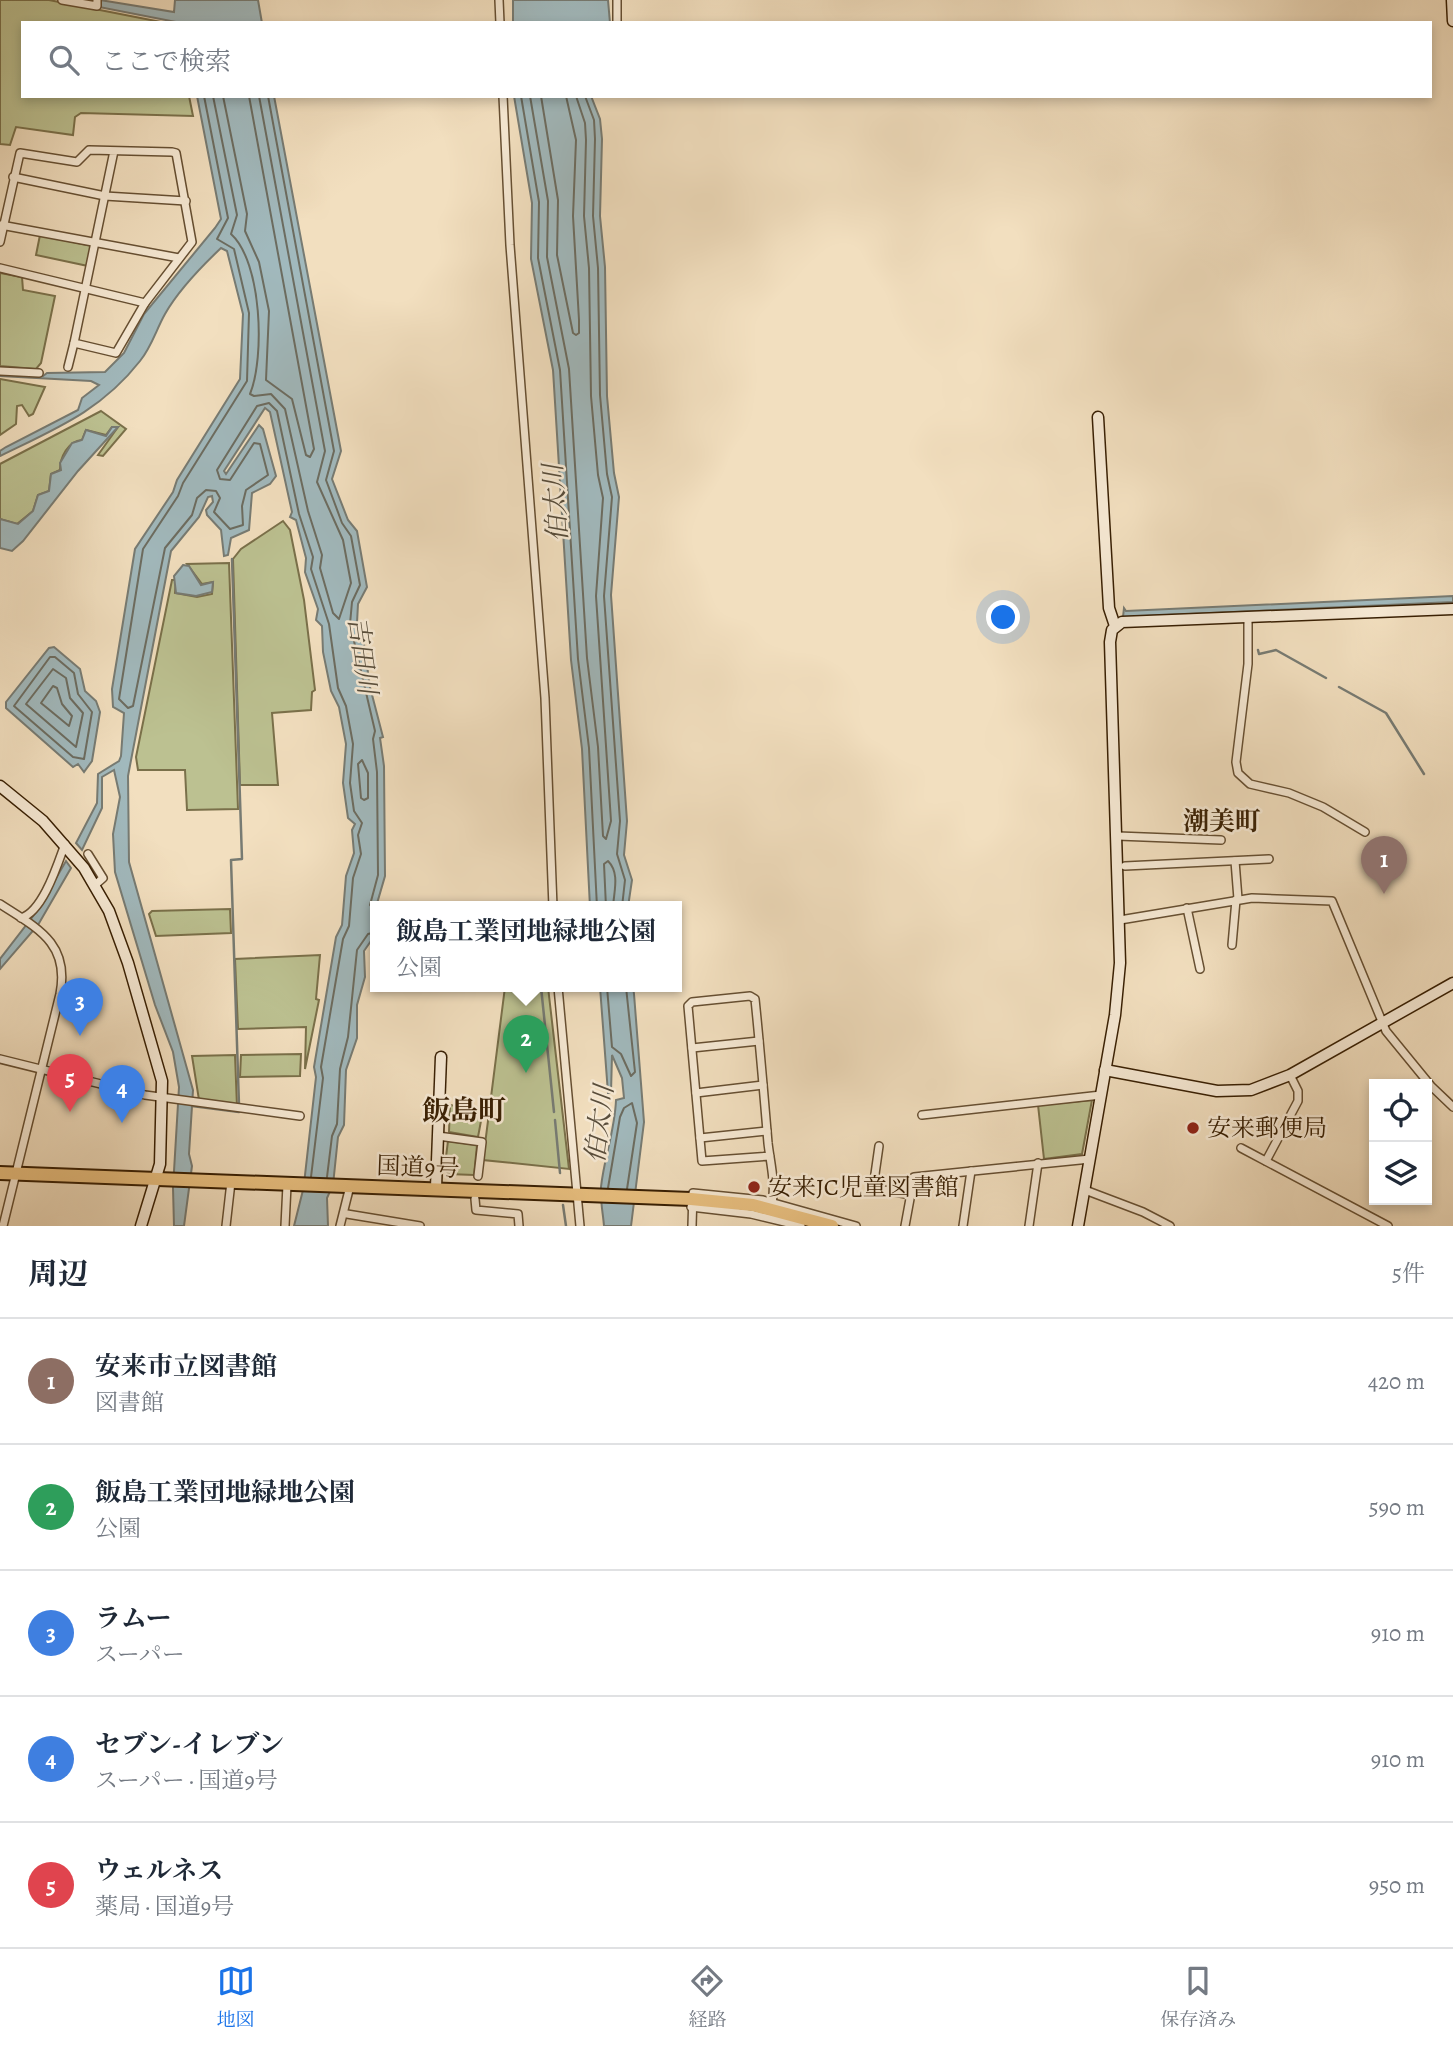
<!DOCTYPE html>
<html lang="ja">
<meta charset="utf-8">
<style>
:root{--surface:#fff;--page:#f2f2f3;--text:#1f2937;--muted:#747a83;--line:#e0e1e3;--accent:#1a73e8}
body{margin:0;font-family:Alegreya,"Noto Serif JP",serif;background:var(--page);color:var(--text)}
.controls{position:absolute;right:21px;bottom:21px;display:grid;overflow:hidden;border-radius:0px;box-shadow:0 4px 10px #0003}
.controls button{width:63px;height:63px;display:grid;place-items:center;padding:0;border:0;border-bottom:2px solid var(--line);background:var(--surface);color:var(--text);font:35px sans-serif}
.you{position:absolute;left:1004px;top:618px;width:24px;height:24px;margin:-18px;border:5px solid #fff;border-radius:50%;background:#1a73e8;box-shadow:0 0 0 10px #1a73e833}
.badge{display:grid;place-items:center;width:46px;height:46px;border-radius:50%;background:var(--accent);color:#fff;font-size:23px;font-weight:700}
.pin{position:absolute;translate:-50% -58px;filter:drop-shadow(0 2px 4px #0008)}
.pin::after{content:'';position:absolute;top:37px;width:24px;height:21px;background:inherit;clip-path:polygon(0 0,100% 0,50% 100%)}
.popup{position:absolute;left:370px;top:901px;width:312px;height:91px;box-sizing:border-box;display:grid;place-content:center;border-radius:0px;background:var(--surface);filter:drop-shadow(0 2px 5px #0005);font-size:23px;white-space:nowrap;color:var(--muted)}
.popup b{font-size:26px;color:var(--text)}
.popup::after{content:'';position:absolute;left:50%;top:100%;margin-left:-14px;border:14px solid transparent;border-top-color:var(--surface)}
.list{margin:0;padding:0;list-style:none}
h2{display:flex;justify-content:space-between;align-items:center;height:91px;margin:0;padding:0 28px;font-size:30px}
h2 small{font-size:23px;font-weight:400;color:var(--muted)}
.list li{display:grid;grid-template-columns:46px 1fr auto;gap:21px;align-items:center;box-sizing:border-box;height:126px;padding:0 28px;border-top:2px solid var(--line)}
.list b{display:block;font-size:26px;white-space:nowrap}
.list p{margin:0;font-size:23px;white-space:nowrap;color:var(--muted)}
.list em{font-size:23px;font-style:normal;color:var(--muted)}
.icon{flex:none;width:38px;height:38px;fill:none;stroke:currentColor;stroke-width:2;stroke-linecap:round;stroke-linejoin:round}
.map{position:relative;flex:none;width:1453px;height:1226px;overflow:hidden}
.search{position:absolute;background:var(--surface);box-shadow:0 4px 10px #0003;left:21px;right:21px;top:21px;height:77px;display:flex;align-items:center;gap:18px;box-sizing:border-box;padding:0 24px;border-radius:0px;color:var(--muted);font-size:26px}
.sheet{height:721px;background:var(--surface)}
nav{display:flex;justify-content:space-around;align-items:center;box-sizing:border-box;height:98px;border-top:2px solid var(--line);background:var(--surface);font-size:19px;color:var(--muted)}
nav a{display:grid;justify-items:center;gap:4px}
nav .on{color:var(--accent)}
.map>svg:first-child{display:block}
.green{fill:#bcc191;stroke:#7a704a;stroke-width:2}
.water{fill:#a1b9bd;stroke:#777b73;stroke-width:2}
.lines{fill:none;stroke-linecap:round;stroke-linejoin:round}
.shore{stroke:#6c6c60;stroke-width:2}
.stream{stroke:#777b73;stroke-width:2.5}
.street-casing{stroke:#664f32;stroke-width:10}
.secondary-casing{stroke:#381f03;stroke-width:13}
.highway-casing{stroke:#381f03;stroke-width:16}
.street{stroke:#f7ead5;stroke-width:7}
.secondary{stroke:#f7ead5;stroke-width:10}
.highway{stroke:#e9c080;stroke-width:12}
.poi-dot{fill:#8f2418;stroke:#f7ead5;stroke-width:2.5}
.labels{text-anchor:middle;stroke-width:5;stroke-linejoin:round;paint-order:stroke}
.poi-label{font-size:24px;fill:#381f03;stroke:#f7ead5;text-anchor:start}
.street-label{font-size:24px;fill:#381f03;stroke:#f7ead5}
.water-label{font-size:26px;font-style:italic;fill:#584d3b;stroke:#f7ead5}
.neighbourhood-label{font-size:26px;font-weight:bold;fill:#381f03;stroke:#f7ead5}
.quarter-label{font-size:28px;font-weight:bold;fill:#381f03;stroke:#f7ead5}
</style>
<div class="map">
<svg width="1453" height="1226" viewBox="0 0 1453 1226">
<rect width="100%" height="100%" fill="#f2dfbf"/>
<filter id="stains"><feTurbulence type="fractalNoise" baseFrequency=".00286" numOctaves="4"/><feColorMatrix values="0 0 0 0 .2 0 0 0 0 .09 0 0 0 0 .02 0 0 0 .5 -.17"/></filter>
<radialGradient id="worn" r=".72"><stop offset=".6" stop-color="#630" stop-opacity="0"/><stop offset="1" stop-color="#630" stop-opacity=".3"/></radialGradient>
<g class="green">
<path d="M0 0H49L166 23H23V96H189L193 116 81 113 75 117 73 135 16 127 10 145 0 144Z"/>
<path d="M40 235 92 246 88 266 36 255Z"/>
<path d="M0 273 22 277 23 290 55 296 41 363 36 369 0 366Z"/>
<path d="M0 379 45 387 33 414 29 416 22 405 17 406 16 424 0 435Z"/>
<path d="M101 411 126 429 103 456 98 455 118 427H112L106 435 86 430 82 440C68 441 60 457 60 470L51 474 49 491 38 495 33 511 17 524 0 519V464Z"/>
<path d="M283 521 290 530 304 600 315 690 312 692 311 710 272 713 278 785H240L233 559 241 549Z"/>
<path d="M229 563 238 809 187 810 185 770H138L136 757 172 580H176L175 593 197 597 212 594 213 582 202 584 187 564Z"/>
<path d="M230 909 231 933 156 936 149 914 152 911Z"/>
<path d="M320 955 316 999 319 1000 305 1069 306 1027 238 1029 235 959Z"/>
<path d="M505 987H548L569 1169 483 1160Z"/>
<path d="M301 1054 300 1076 240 1077 241 1055Z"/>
<path d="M235 1055 237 1107 199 1100 192 1056Z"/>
<path d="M1092 1100 1082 1154 1044 1159 1038 1105Z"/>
<path d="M450 1105 483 1110 478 1137 449 1132Z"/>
<path d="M448 1141 477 1145 474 1175 448 1174 445 1165Z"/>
</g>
<g class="water">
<path d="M100 0 174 12 175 0H258L262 23H181L99 7Z"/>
<path d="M513 0H608L610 23H513Z"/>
<path d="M197 96H274L341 451 332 479 348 520 357 531 367 587 358 604 357 623 363 637 370 687 383 737 380 738 384 766 385 876 376 907 373 938 364 951 365 977 357 1005V1038L346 1070 344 1125 338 1137 333 1185 304 1184 316 1077 314 1067 336 937 342 925 346 876 354 853 352 830 355 824 348 818 343 783 346 744 339 707 331 691 323 652 322 626 316 620 318 609 305 572 306 558 296 520 290 517 292 512 270 412 265 408 224 471 226 474 259 425 263 429 276 476 270 484 252 493 249 530 231 538 228 555 224 556 221 530 207 515 206 510 213 502 212 496 208 497 199 517 171 551 128 776 129 862 193 1090 189 1154 192 1166 184 1226H174L173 1188 179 1087 173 1052 155 1005 115 872 113 834 120 797 114 770 102 777V808L82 850 76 843 97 803 98 774 119 761 121 756 124 713 113 707 112 689 135 549 173 492 177 480 240 379 243 314 227 251 221 248C202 266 178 291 165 314 156 330 152 346 140 361 101 411 55 429 0 456V451L6 447 78 410 82 398 99 385 91 381 0 376V374L43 376 47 373 105 372 124 353 144 314 215 228 221 219Z"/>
<path d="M514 96H591L600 119 602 139 600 216 605 267 607 396 614 473 619 497 611 595 627 821 624 855 632 880 628 907H590L582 749 571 660 553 370 531 259 532 203Z"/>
<path d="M112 427H118L78 471 23 541 12 551 0 548V519L18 524 33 511 38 495 49 491 51 474 61 470 60 463 72 443 82 440 86 430 106 436Z"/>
<path d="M183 565 189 566 201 585 213 582 212 592 196 596 176 593 174 576Z"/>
<path d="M1453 596V602L1123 617 1124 608 1126 611Z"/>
<path d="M54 647 80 669 85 691 96 701 100 712 92 761 84 772 78 764 73 767 6 708V702L49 648Z"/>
<path d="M66 861 71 868 38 925 0 969V959L37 911Z"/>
<path d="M600 987H633L634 994 644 1122 631 1226H604C603 1213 600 1200 601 1187 604 1158 615 1130 616 1100L624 1098 622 1078 612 1055 611 1093H608Z"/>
<path d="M304 1186 332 1187 327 1198 328 1226H294Z"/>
</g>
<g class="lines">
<g class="shore">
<path d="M204 96 228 218 217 239 234 249 249 313 247 381 183 483 178 496 143 549 119 699 128 708 133 706 165 548 192 515 197 498 206 490 216 491 220 498 214 512 230 529 243 525 242 506 246 490 268 475 260 444 254 443 230 480 220 479 217 470 257 406 269 403 277 411 299 514 313 557 311 569 329 624 338 688 346 706 353 744 350 783 354 811 362 823 358 835 361 854 353 878 349 926 343 939 321 1067 323 1078 311 1177"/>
<path d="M213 96 237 215 231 234C262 262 265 357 250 394L254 396 271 394 285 409 308 511 322 555 320 568 333 613 339 619 351 583 343 540 317 482 325 451 259 96"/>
<path d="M223 96 247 214 245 231 259 262 269 311 266 380 292 399 306 455 310 457 314 449 249 96"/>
<path d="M268 96 334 451 326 480 342 523 351 536 360 585 352 602 350 624 375 731 373 739 377 772 378 875 370 905 376 913"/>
<path d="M521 96 539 202 538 258 560 370 578 659 589 748 597 907"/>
<path d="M530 96 548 201 547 257 569 369 587 658 598 747 603 836 606 839 611 821 596 596 603 498 598 475 591 396 589 268 584 216 586 140 585 123 576 96"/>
<path d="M541 96 558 200 557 255 573 333 576 335 579 333V320L573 216 576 140 566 96"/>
<path d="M585 96 594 120 595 139 593 216 598 268 600 395 607 474 612 497 604 596 620 821 617 854 625 880 622 907"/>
<path d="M50 657H55L74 673 78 694 92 712 84 759 73 757 14 706Z"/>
<path d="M53 669 66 678 70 698 83 713 76 747 26 704Z"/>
<path d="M53 686 57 688 62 704 72 716 69 726 41 703Z"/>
<path d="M362 760 368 773V798L364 800 361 798 358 764Z"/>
<path d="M606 907 604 864 608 861C620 873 614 891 613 907"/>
<path d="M607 987 612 1047 621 1054 631 1076 635 1072 626 987"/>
<path d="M327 1177 332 1136 337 1124 340 1069 348 1037 357 950 368 934 376 932"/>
<path d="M608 1188 620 1117 624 1108 632 1103 637 1123 627 1189"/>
</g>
<g class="stream">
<path d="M85 0 95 2"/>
<path d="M232 559 242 859 231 860 239 1105"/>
<path d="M1258 650 1259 654 1276 650 1326 678"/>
<path d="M1339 687 1386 713 1424 774"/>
<path d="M541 987 554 1112"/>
<path d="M192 1106 239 1112"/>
<path d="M555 1120 560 1173"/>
<path d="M563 1205 566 1226"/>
</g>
<g class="street-casing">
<g id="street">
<path d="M62 0 97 6V0"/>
<path d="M499 0 500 23"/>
<path d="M617 23V0"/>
<path d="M503 96 510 245 545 698 553 907"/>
<path d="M13 177 105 196 186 201"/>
<path d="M1 225 179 258"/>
<path d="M0 242 20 153 77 162 89 150 172 152 176 153 192 242 145 303 116 353 74 343 114 151"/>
<path d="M0 268 145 303"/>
<path d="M68 367 74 343"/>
<path d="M0 371 39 373"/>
<path d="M1248 616V664L1236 762 1238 773 1250 784 1289 793 1323 807 1365 832"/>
<path d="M1118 836 1221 840"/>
<path d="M88 854 103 878 95 885"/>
<path d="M1235 861 1238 899"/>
<path d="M1125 866 1269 859"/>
<path d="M0 904C37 928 70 943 60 994L3 1226"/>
<path d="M1187 908 1200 969"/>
<path d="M21 918C43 912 58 863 65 844"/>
<path d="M1120 920 1252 898 1332 901 1386 1031 1431 1086 1453 1107"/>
<path d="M1232 945 1236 900"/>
<path d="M558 987 580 1226"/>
<path d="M692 1048 759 1041"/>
<path d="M0 1059 145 1095 300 1116"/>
<path d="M696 1093 763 1085"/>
<path d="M922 1115 1101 1095"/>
<path d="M438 1136 482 1142 478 1176"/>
<path d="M700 1138 767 1131"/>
<path d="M879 1146 873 1188 911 1195"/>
<path d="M1241 1148 1388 1226"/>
<path d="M770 1156 702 1161 688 1006 692 1002 750 996 755 999C760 1047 764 1095 768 1143 770 1161 776 1184 772 1203"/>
<path d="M1266 1161 1298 1101V1091L1290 1075"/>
<path d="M1085 1190 1143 1212 1170 1226"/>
<path d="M475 1199 476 1210 518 1214 519 1226"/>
<path d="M691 1207 751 1214 801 1226"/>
<path d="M347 1214 420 1226"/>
<path d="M226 1226 231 1182"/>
<path d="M285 1226 287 1185"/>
<path d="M340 1226 350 1186"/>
<path d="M692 1226 693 1193 763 1200 856 1226"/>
<path d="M905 1226 914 1177 1090 1159"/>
<path d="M963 1226 971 1171"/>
<path d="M1029 1226 1038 1163"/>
</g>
</g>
<g class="secondary-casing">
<g id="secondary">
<path d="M1452 0 1453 21"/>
<path d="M1098 417 1109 608 1115 626"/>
<path d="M0 786 43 821 84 868 109 911 128 963 162 1081 160 1164 141 1226"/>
<path d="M1105 1070 1217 1091 1251 1090 1290 1075 1453 983"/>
<path d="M436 1187 441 1057"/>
<path d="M1078 1226 1115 1015 1120 963 1110 642 1112 630 1122 622 1453 609"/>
</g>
</g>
<g class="highway-casing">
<path id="highway" d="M0 1173 691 1199 753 1205 832 1226"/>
</g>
<use href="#street" class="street"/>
<use href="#secondary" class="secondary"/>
<use href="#highway" class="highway"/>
</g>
<g class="poi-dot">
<circle cx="1193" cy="1128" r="7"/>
<circle cx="754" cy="1187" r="7"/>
</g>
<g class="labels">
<g class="poi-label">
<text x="1207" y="1136">安来郵便局</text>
<text x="768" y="1195">安来JC児童図書館</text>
</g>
<g class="street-label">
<text transform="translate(418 1167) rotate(2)" y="8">国道9号</text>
</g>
<g class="water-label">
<text transform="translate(555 503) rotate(-94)" y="9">伯太川</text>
<text transform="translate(363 655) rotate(82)" y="9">吉田川</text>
<text transform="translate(599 1124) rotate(-83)" y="9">伯太川</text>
</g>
<g class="neighbourhood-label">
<text x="1222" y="830">潮美町</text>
</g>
<g class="quarter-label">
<text x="464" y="1120">飯島町</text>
</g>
</g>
<rect width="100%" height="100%" filter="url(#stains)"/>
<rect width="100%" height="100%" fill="url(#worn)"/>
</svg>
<div class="controls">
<button><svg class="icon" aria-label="locate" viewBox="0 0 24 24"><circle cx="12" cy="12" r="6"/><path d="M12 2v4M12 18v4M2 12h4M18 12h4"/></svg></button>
<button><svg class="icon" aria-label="layers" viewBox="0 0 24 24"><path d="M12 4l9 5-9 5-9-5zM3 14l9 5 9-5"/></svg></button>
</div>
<div class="you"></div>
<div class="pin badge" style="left:1384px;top:894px;background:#8d6e63">1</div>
<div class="pin badge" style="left:526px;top:1073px;background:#2e9e5b">2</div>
<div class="popup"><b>飯島工業団地緑地公園</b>公園</div>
<div class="pin badge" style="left:80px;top:1036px;background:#3f7fe0">3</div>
<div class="pin badge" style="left:122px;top:1123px;background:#3f7fe0">4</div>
<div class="pin badge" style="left:70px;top:1112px;background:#e0444e">5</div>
<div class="search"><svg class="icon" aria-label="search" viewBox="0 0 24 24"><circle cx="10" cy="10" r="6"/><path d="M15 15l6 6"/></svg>ここで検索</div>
</div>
<section class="sheet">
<h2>周辺<small>5件</small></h2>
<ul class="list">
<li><span class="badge" style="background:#8d6e63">1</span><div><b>安来市立図書館</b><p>図書館</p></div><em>420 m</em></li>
<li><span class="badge" style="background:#2e9e5b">2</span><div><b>飯島工業団地緑地公園</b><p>公園</p></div><em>590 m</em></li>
<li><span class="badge" style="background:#3f7fe0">3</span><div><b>ラムー</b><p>スーパー</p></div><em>910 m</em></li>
<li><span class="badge" style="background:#3f7fe0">4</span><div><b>セブン-イレブン</b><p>スーパー · 国道9号</p></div><em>910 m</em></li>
<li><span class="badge" style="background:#e0444e">5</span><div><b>ウェルネス</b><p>薬局 · 国道9号</p></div><em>950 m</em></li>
</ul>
</section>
<nav>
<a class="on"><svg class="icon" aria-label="map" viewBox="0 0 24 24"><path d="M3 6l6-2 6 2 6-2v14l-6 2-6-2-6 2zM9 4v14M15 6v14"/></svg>地図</a>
<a><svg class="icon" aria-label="directions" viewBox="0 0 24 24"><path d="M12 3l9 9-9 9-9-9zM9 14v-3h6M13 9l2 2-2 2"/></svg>経路</a>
<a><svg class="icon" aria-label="saved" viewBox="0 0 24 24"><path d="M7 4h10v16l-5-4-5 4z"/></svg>保存済み</a>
</nav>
